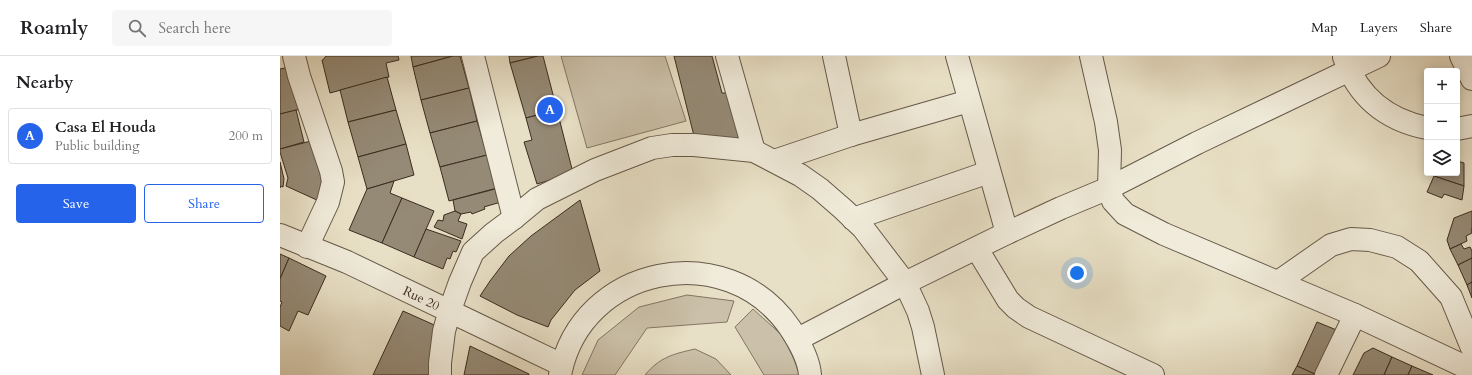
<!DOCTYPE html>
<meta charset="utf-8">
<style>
:root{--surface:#fff;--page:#f6f6f6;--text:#202124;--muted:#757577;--line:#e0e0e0;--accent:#2563eb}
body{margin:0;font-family:Cardo,serif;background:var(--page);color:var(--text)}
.controls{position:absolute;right:12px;top:12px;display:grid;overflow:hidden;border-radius:4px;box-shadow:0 2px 10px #0003}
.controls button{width:36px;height:36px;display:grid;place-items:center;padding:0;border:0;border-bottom:1px solid var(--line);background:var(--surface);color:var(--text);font:20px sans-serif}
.you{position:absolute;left:797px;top:217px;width:14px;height:14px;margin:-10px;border:3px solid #fff;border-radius:50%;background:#1a73e8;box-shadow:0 0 0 6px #1a73e833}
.badge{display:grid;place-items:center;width:26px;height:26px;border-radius:50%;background:var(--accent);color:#fff;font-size:13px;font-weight:700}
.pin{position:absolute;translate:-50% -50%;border:2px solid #fff;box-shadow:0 1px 4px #0006}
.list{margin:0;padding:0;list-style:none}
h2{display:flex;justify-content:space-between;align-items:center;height:52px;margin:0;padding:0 16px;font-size:17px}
h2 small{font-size:13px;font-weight:400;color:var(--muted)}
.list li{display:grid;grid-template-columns:26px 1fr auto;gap:12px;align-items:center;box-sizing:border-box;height:56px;margin:0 8px 8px;padding:0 8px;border:1px solid var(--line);border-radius:4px}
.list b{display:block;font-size:15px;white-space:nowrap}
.list p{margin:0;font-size:13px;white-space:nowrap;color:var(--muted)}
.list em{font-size:13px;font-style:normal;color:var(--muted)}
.actions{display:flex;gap:8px;padding:12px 16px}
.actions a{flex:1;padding:9px 0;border:1px solid var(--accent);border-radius:4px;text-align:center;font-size:14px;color:var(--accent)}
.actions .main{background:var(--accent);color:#fff}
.icon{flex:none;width:22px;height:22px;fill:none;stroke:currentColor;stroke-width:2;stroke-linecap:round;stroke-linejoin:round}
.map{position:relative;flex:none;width:1192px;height:319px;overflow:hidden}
header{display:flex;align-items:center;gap:24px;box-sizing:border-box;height:56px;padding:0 20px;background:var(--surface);border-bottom:1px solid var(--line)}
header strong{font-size:19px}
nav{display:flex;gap:22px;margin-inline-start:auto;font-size:14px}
.search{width:280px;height:36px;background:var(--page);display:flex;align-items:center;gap:10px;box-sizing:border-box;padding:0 14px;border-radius:4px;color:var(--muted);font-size:15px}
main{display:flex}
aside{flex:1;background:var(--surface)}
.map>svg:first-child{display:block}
.green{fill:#cbc1aa;stroke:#837664}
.building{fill:#958a76;stroke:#3b2c1f}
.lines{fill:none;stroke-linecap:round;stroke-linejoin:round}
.minor-casing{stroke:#665949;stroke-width:24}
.minor{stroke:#f0ebda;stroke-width:22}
.labels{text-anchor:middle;stroke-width:3.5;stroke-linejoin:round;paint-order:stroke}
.street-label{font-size:13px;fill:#3b2c1f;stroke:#f0ebda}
</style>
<header>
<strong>Roamly</strong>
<div class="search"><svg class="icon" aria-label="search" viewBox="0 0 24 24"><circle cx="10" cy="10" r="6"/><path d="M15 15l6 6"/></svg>Search here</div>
<nav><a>Map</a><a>Layers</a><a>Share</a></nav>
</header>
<main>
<aside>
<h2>Nearby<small></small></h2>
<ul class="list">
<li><span class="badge">A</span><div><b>Casa El Houda</b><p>Public building</p></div><em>200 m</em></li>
</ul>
<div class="actions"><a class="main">Save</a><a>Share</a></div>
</aside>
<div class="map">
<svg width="1192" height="319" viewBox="0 0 1192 319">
<rect width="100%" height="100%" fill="#e8e0c6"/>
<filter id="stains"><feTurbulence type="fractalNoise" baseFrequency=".005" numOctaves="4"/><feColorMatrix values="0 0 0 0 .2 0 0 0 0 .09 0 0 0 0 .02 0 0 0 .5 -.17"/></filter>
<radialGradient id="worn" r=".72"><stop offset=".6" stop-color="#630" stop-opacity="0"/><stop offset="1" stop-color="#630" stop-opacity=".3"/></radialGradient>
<g class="green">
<path d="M281 0H385L406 65 307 92Z"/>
<path d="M407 239 454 245 447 266 367 272 335 319H302L318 284 359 251Z"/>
<path d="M473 253 513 289 522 319H484L455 271Z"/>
<path d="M415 293 436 303 451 319H365C380 301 393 298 415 293Z"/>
</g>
<g class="building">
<path d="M46 0H118L119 4 106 7 109 21 50 37 42 4H43Z"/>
<path d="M131 0H173L133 11Z"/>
<path d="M173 0H180L189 32 141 44 133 11Z"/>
<path d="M229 0H258L230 7Z"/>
<path d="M258 0H263L277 54 246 62 230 7Z"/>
<path d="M394 0H432L442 37H450L462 81 436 87 414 80Z"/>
<path d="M5 12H7L21 53 0 58V13Z"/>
<path d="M107 21 116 54 68 66 60 34Z"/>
<path d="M189 32 197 65 150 77 141 44Z"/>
<path d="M16 54 24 86 0 93V58Z"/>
<path d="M116 54 126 88 78 101 68 66Z"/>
<path d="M277 54 293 117 257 128 244 86 252 84 246 62Z"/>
<path d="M197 65 207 99 160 111 150 77Z"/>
<path d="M31 85 45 134 39 145 6 130 8 122 0 96V93Z"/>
<path d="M126 88 134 119 87 133 78 101Z"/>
<path d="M207 99 217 132 169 145 160 111Z"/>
<path d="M1177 105 1184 107V130L1154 120 1155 117H1177Z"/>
<path d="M0 106 4 123 3 131 1 130 0 132Z"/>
<path d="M1154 120 1184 130 1182 144 1164 138 1162 142 1147 136Z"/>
<path d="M114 125 110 137 122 142 102 187 69 174 87 133Z"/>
<path d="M215 133 217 141 220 140 221 146 204 151 205 153 192 158 191 156 181 158 175 155 173 144Z"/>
<path d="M122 142 154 155 134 201 102 187Z"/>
<path d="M300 144 320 215 295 234 271 264 268 271 237 259 200 240 210 225 229 200 251 180Z"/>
<path d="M175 155 181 158 178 165 187 168 182 183 154 171 158 164 163 165 164 159Z"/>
<path d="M1192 155V172L1191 173 1192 177 1186 180 1187 185 1170 193 1167 184 1174 162Z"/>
<path d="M146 173 181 185 176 196 173 195 170 203 167 202 163 213 134 201Z"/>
<path d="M1181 188 1184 193 1190 191 1192 195V202L1178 209 1170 193Z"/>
<path d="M0 198 9 202 0 223Z"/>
<path d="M9 202 46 220 28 259 18 255 9 275 0 270V251L2 246 0 245V223Z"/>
<path d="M1192 202V226L1187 229 1178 209Z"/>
<path d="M1192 226V242L1187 229Z"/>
<path d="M123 255 161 272 153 319H93Z"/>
<path d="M1037 266 1059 275 1037 319 1017 310Z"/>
<path d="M190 290 249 318V319H184Z"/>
<path d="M1093 292 1112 301 1104 319H1073L1084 297Z"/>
<path d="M1112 301 1132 310 1128 319H1104Z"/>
<path d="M1017 310 1037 319H1012Z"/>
<path d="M1132 310 1153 319H1128Z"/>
</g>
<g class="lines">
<g class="minor-casing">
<g id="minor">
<path d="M14 0 19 20 51 115 53 126 48 146 27 191"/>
<path d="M193 0 234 162"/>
<path d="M447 0 474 95"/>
<path d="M554 0 571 79"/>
<path d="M677 0 727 177"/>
<path d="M811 0 826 66 830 94 829 132 833 145 845 158 884 178 1075 259 1192 314"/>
<path d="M1181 0 1192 23"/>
<path d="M1064 1C1078 41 1107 64 1147 72"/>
<path d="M1177 73 1192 70"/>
<path d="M494 105 571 79 689 45"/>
<path d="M573 163 709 116"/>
<path id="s1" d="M0 179 67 206 282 309"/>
<path d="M697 193 728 244 736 252 749 261 873 319"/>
<path d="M998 226 1051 189 1071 183 1090 184 1117 191 1139 205 1171 241 1192 292"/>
<path d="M518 283 625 227 727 177 781 152 829 132 917 87 1099 0"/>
<path d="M160 319V307L164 275 170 254 180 226 193 196 214 177 234 162 257 143 315 114 372 92 392 89H414L474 95 520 119 540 133 563 153 583 172 625 227 638 255 643 271 653 319"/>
<path d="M280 319C301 209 447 180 510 272 518 284 529 304 530 319"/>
<path d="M1046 319 1075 259"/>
</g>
</g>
<use href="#minor" class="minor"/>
</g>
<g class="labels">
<g class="street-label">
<text dy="5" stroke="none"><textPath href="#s1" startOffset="155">Rue 20</textPath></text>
</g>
</g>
<rect width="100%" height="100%" filter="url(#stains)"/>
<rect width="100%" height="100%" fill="url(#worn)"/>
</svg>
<div class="controls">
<button>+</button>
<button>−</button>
<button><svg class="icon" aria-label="layers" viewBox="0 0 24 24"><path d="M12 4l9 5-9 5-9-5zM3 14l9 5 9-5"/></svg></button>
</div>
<div class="you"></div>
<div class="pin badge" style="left:270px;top:54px">A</div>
</div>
</main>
